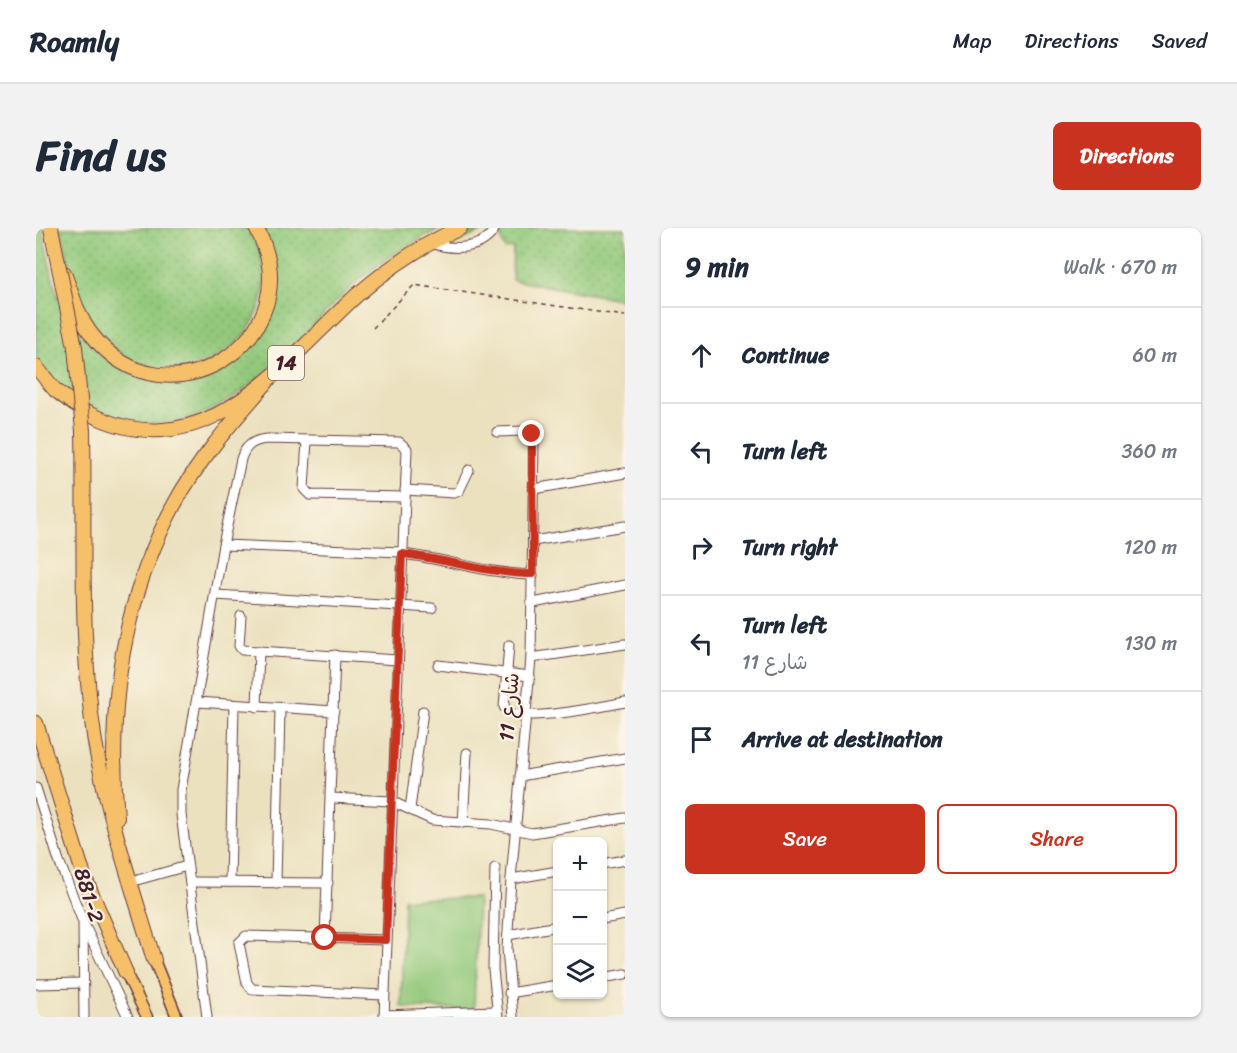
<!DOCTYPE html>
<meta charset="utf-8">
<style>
:root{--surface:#fff;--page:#f2f2f3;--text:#1f2937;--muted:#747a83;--line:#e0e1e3;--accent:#c8321e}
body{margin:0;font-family:Sriracha,"Playpen Sans Arabic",sans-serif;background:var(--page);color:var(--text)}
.controls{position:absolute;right:18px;bottom:18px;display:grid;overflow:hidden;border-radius:9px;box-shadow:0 2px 4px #0004}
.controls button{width:54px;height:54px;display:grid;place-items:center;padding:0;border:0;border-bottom:2px solid var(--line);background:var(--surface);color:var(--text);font:30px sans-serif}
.stop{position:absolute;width:18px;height:18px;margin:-14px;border:4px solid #c8321e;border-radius:50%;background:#fff}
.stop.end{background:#c8321e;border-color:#fff;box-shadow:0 2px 6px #0008}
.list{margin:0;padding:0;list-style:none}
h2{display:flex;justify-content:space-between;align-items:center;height:78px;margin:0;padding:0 24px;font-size:26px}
h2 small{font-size:20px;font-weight:400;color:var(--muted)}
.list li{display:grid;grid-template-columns:39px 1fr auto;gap:18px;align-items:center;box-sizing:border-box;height:96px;padding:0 24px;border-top:2px solid var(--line)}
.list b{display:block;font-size:22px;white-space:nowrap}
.list p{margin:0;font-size:20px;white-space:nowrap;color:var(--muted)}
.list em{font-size:20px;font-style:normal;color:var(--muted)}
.actions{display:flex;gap:12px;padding:18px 24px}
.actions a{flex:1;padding:14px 0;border:2px solid var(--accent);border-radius:9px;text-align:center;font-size:21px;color:var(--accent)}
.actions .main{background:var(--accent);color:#fff}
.icon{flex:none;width:33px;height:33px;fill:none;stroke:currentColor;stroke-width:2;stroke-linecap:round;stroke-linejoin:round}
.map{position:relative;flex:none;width:589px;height:789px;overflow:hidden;border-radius:9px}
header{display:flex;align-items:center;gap:36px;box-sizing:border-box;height:84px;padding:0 30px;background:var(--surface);border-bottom:2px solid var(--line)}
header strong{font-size:28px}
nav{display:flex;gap:33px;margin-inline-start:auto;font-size:21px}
.intro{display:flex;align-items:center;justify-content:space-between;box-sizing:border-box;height:144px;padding:0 36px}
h1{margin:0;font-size:42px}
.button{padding:15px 27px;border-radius:9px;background:var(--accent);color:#fff;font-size:21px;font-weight:700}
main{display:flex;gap:36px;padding:0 36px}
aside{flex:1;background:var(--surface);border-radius:9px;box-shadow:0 2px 4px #0004}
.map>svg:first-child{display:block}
.green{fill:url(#green-dots);stroke:#6e7453;stroke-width:1.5}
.pitch{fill:#93c97b;stroke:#6e7453;stroke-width:1.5}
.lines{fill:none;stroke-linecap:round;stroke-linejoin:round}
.minor-casing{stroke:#623c41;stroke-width:11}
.major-casing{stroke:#623c41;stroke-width:13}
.highway-casing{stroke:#623c41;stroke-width:16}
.path{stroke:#623c41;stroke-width:1.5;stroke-dasharray:4.5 4.5;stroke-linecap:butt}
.minor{stroke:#fff;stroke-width:9}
.major{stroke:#f6c06b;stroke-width:10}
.highway{stroke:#f6c06b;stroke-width:14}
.highway-bridge-casing{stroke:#623c41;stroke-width:16;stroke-linecap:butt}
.highway-bridge{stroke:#f6c06b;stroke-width:14}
.route{stroke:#c8321e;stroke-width:8}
.labels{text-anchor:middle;stroke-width:4.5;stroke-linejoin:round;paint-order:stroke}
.shield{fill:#fcf5e5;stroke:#7f5f63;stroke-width:1.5}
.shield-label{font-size:20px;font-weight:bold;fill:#4a1f2b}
.street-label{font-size:21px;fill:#4a1f2b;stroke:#fcf5e5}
</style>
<header>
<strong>Roamly</strong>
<nav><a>Map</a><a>Directions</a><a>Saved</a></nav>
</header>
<div class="intro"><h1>Find us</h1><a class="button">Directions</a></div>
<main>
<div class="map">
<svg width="589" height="789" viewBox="0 0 589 789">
<defs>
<pattern id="green-dots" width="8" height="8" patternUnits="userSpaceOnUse" patternTransform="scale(1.5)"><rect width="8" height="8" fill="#93c97b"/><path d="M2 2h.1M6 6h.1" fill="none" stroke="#80ac6a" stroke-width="1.8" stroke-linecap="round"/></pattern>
</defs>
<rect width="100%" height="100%" fill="#fcf5e5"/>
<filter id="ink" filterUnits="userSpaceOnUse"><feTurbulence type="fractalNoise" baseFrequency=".0167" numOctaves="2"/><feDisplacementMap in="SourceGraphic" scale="12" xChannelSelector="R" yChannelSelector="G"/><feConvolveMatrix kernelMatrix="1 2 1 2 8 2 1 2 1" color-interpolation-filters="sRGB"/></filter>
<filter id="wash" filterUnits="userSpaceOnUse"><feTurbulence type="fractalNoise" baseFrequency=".008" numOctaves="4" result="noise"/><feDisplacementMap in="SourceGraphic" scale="24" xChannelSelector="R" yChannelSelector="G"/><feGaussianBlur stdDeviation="1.35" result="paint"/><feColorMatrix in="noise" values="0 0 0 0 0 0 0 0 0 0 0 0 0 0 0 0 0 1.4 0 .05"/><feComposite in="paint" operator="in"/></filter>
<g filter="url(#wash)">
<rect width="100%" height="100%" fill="#ebe1bf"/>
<g class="green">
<path d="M0 0H6C11 20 17 63 27 79 47 115 81 149 124 154 179 160 240 114 241 57 242 36 236 18 227 0H405C374 15 347 32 321 54 247 120 183 228 69 186 41 175 14 157 0 130Z"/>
<path d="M24 0H212C276 97 137 201 58 100 40 76 32 29 24 0Z"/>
<path d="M444 0H454L419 15 417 11Z"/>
<path d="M466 0H589V72L476 52 477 20 469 21 463 5Z"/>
</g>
<path class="pitch" d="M442 670 438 782 365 779 368 671Z"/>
</g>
<g filter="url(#ink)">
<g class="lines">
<g class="minor-casing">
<g id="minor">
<path d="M394 15C416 22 447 23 459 0"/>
<path d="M461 204 490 203 498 211 495 430 475 651 471 721 477 789"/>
<path d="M271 212 268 261 274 267 369 269"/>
<path d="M498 261 589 245"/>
<path d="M369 262 418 265 423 263 433 242"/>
<path d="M497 313 589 298"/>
<path d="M187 317 366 324"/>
<path d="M366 326C410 331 453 346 497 347"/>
<path d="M179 367 396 380"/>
<path d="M497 375 589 357"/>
<path d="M205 388 203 418 206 422 361 432"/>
<path d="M473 417 468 479C478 498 568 478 589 474"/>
<path d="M495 430 589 416"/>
<path d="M402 437 494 448"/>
<path d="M161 474 298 483"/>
<path d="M221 479 223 423"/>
<path d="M484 548 589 530"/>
<path d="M0 560 23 633 47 694 48 789"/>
<path d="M295 570 355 573 396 592 455 596 496 605 589 590"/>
<path d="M374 581 387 483"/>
<path d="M427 595 431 525"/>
<path d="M566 636 589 632"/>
<path d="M459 640 457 741 462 789"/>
<path d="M475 651 522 643"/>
<path d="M94 654 151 638"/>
<path d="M154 654 292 655"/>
<path d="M194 654 198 477"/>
<path d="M240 655 244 481"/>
<path d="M566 691 589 687"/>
<path d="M48 696 92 789"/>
<path d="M472 707 522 698"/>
<path d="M289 710 299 427"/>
<path d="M566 750 589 746"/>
<path d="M0 756 47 755"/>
<path d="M473 765 522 757"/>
<path d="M348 767 216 761 211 755 203 715 210 708 350 712"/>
<path d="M348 787 460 783"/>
<path d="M171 789 145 586V562L187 317 205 231C209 218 217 212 231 211L363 214 371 221 348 789"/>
</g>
</g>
<g class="major-casing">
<g id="major">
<path d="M118 732 141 789"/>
<path d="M90 745 111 789"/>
</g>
</g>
<g class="highway-casing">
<g id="highway">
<path d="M28 45C36 66 42 89 56 107 132 205 280 108 220 0"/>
<path d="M0 139 19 162 39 177"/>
<path d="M52 185C169 245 245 136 321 67 352 40 386 17 424 0"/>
<path d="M47 203C49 304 43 406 58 508 70 584 96 658 118 732"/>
<path d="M0 495 48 648 90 745"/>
<path d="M81 590C71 481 86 374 138 277 162 232 198 192 231 154"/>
</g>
</g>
<path class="path" d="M337 100 378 57 589 88"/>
<use href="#minor" class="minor"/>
<use href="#major" class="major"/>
<use href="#highway" class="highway"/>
<g class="highway-bridge-casing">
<path id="highway-bridge" d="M15 0 39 119 47 203"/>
</g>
<use href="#highway-bridge" class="highway-bridge"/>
</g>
</g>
<g class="lines" filter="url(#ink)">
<path class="route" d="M289 710 350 712 366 326C410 331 453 346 497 346L496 206"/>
</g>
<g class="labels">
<rect class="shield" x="232" y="118" width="36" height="34" rx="4.5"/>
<g class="shield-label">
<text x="250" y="142">14</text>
</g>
<g class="street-label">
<text transform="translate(473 479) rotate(-85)" y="7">شارع 11</text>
<text transform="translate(53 667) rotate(73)" y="7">881-2</text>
</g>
</g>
</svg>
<div class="controls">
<button>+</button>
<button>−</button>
<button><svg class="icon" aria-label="layers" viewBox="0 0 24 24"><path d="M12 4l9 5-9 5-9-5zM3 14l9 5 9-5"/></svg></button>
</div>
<div class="stop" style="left:289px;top:710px"></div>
<div class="stop end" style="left:496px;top:206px"></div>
</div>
<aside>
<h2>9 min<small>Walk · 670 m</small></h2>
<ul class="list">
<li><svg class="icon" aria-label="ahead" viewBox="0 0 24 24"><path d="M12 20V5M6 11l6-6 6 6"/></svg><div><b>Continue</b></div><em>60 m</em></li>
<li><svg class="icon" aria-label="left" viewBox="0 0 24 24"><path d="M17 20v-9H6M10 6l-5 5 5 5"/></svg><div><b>Turn left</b></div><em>360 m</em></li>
<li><svg class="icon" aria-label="right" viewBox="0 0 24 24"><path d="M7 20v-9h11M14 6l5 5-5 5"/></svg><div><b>Turn right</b></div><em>120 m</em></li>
<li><svg class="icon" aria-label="left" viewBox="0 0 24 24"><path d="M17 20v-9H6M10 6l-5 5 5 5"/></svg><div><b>Turn left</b><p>شارع 11</p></div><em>130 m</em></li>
<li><svg class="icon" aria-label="arrive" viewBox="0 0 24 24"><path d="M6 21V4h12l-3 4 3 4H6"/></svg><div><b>Arrive at destination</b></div></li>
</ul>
<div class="actions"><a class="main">Save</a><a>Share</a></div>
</aside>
</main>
